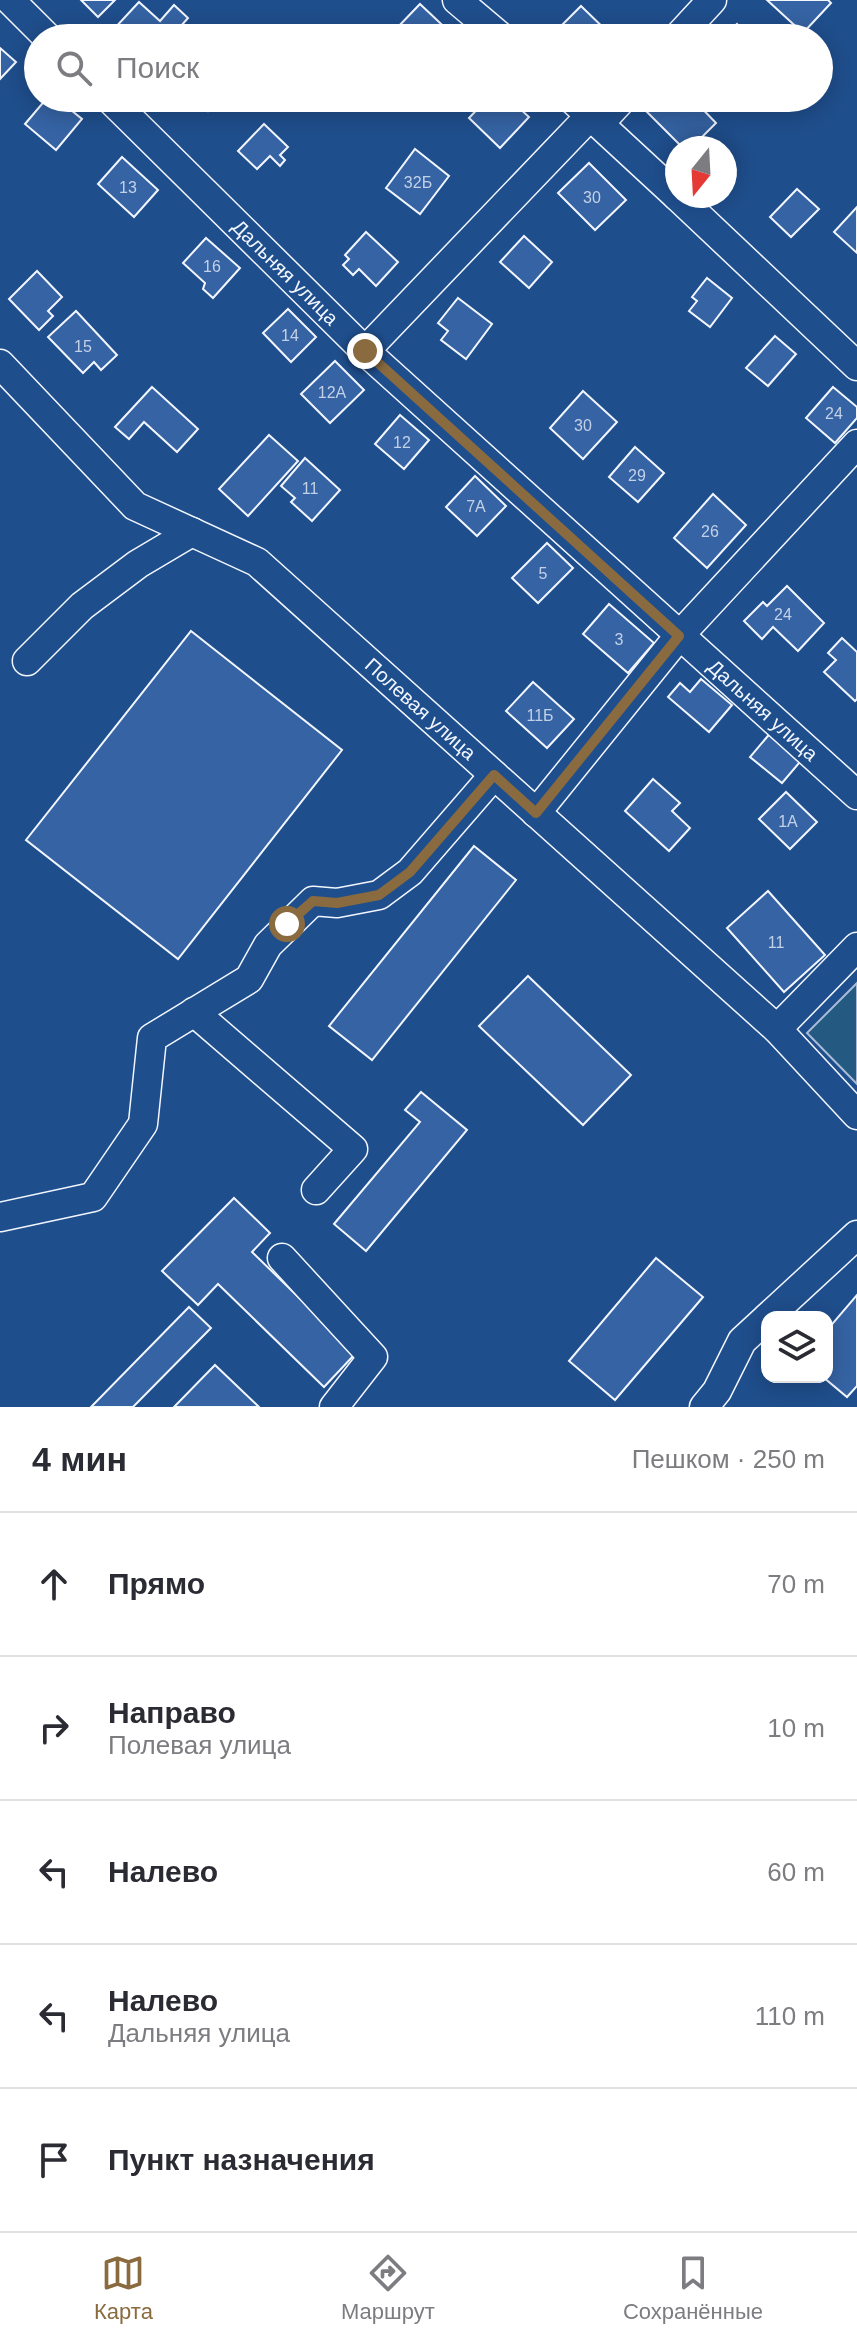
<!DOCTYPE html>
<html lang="ru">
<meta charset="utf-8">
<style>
:root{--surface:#fff;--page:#f7f7f7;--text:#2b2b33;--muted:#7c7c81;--line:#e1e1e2;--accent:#8a6a3f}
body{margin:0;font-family:Helvetica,sans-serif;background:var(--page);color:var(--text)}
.controls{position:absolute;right:24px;bottom:24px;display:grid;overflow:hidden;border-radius:16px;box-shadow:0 4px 20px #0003}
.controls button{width:72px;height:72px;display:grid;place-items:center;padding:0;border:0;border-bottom:2px solid var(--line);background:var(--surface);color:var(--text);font:40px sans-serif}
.compass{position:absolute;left:665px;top:136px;width:72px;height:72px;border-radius:50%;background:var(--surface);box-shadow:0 4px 20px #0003;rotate:198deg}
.stop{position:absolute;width:24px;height:24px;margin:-18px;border:6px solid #8a6a3f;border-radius:50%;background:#fff}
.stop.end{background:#8a6a3f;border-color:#fff;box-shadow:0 2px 8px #0008}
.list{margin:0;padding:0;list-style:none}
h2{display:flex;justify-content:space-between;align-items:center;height:104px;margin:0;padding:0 32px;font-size:34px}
h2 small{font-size:26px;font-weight:400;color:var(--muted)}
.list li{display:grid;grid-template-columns:52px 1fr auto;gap:24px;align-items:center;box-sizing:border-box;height:144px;padding:0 32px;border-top:2px solid var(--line)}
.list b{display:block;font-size:30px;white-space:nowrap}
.list p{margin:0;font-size:26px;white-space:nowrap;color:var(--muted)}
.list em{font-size:26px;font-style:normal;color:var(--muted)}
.icon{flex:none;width:44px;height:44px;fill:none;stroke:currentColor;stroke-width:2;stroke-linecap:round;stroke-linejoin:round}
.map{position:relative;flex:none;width:857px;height:1407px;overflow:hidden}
.search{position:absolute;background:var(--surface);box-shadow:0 4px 20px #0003;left:24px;right:24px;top:24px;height:88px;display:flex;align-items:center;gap:20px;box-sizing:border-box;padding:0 28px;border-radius:44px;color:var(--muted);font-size:30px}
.sheet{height:824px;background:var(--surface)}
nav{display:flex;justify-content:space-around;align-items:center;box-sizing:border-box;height:112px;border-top:2px solid var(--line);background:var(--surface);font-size:22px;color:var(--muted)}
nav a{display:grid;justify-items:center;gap:4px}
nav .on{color:var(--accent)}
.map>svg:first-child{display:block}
.green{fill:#245a82;stroke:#a8bbd7;stroke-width:2}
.building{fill:#3563a3;stroke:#f2f6ff;stroke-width:2}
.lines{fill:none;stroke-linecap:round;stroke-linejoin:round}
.minor-casing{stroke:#f2f6ff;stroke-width:31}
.minor{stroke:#1f4e8c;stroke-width:28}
.route{stroke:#8a6a3f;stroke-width:10}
.labels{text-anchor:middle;stroke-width:6;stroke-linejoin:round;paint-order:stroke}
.number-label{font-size:16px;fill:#c3d1e8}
.street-label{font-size:20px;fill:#f2f6ff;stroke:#1f4e8c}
</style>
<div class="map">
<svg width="857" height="1407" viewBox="0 0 857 1407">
<rect width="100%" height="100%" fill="#1f4e8c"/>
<path class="green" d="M857 983V1084L807 1033Z"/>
<g class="building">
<path d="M81 0H115L98 17Z"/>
<path d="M767 0H828L831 3 803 33Z"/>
<path d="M139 2 160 21 174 5 188 18 173 35 168 31 161 38H122L113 30Z"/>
<path d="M420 4 456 38H404L395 30Z"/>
<path d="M581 6 613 37 612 38H561L555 32Z"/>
<path d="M737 24 751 38H722Z"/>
<path d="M0 48 16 62 0 79Z"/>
<path d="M47 98H56L82 119 56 150 25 124Z"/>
<path d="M195 98H243L230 110 220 99 208 111Z"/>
<path d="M488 98H508L529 117 500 148 469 118Z"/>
<path d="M661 98H692L716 123 691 148H683L647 112Z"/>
<path d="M264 124 288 147 280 155 285 160 280 166 270 156 257 169 238 151Z"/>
<path d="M415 149 449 176 420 214 386 188Z"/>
<path d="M122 157 158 190 134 217 98 184Z"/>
<path d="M589 163 626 200 595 230 558 193Z"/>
<path d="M797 189 819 209 791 237 770 217Z"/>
<path d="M857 207V253L834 232Z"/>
<path d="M366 232 398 262 376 286 359 269 353 275 343 265 349 259 345 255Z"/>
<path d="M524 236 552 262 529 288 500 262Z"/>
<path d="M206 238 240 268 213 298 203 289 205 283 183 263Z"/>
<path d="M37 271 62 297 48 311 53 316 39 330 9 299Z"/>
<path d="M707 278 732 298 710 327 689 311 697 301 692 297Z"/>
<path d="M458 298 492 324 466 359 441 340 448 331 438 323Z"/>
<path d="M288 309 316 337 291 362 263 333Z"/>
<path d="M76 311 117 355 101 370 94 362 83 373 48 337Z"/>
<path d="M775 336 796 354 768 386 746 368Z"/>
<path d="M335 361 364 390 330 423 301 394Z"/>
<path d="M152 387 198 429 177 452 144 422 129 439 115 427Z"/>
<path d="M833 387 857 407V418L835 443 806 418Z"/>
<path d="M583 391 617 422 583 459 550 428Z"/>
<path d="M400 415 429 440 404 469 375 444Z"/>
<path d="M269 435 298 461 248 516 219 489Z"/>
<path d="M635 447 664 473 638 502 609 477Z"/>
<path d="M305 458 340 490 312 521 291 502 295 498 281 486Z"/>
<path d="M475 476 506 506 477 536 446 507Z"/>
<path d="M713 494 746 525 707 568 674 538Z"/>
<path d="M547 543 573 568 538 603 512 578Z"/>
<path d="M787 586 824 623 798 651 773 627 762 639 744 621 763 602 767 606Z"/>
<path d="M609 604 654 643 628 673 583 634Z"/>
<path d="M191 631 342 750 178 959 26 840Z"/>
<path d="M842 638 857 652V699L855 701 824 672 836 660 828 653Z"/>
<path d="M701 679 732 705 709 732 668 697 680 683 690 692Z"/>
<path d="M533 682 574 719 547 748 506 711Z"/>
<path d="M773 730 805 756 782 783 750 757Z"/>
<path d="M653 779 680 803 672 811 690 828 669 851 625 811Z"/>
<path d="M786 792 817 822 790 849 759 819Z"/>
<path d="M474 846 516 880 372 1060 329 1026Z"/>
<path d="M768 891 825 955 784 992 727 928Z"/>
<path d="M528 976 631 1075 583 1125 479 1026Z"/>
<path d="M421 1092 467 1130 366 1251 334 1224 420 1122 405 1110Z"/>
<path d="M234 1198 270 1233 252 1252 356 1353 324 1387 218 1284 198 1305 162 1271Z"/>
<path d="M656 1258 703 1297 615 1400 569 1361Z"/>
<path d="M857 1295V1386L847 1397 823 1377H827V1330Z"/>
<path d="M189 1307 211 1328 133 1407H91Z"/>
<path d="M215 1365 259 1407H174Z"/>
</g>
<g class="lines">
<g class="minor-casing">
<g id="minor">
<path d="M10 0 48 38"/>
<path d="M457 0 502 38"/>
<path d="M677 38 712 0"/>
<path id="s1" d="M109 98 365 351 857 795"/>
<path d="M571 98 677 196"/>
<path d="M600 123 623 98"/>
<path d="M677 196 857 366"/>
<path d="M365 351 591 115"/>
<path id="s2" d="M0 364 135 506 257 562 777 1029 857 1115"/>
<path d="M27 661 82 606 138 564 192 532"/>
<path d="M536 813 679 636 857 444"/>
<path d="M194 1012 353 1149 316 1190"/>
<path d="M777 1029 857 947"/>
<path d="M0 1217 93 1197 143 1124 152 1038 249 979 268 945 313 901 337 903 379 895 410 872 494 775"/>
<path d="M282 1258 373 1357 334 1407"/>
<path d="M768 1317 857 1235"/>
<path d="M704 1407 717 1391 742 1341 767 1318"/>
</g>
</g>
<use href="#minor" class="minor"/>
</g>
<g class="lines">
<path class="route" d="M287 924 313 901 337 903 379 895 410 872 494 775 536 813 679 636 365 351"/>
</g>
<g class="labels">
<g class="number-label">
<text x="418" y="188">32Б</text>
<text x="128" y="193">13</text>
<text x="592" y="203">30</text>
<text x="212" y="272">16</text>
<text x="290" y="341">14</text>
<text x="83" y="352">15</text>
<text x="332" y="398">12А</text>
<text x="834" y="419">24</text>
<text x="583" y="431">30</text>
<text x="402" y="448">12</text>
<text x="637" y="481">29</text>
<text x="310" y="494">11</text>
<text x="476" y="512">7А</text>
<text x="710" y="537">26</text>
<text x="543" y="579">5</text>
<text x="783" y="620">24</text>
<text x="619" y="645">3</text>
<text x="540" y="721">11Б</text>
<text x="788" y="827">1А</text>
<text x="776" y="948">11</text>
</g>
<g class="street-label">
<text dy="7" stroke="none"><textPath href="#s1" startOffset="248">Дальняя улица</textPath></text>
<text dy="7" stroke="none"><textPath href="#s2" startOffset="550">Полевая улица</textPath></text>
<text dy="7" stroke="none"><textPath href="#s1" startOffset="896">Дальняя улица</textPath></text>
</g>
</g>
</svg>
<div class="controls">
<button><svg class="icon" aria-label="layers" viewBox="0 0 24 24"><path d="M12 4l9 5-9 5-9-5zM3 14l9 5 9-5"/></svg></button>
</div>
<svg class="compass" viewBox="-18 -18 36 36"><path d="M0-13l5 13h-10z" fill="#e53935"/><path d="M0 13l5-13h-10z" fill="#7c7c81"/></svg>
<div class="stop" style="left:287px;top:924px"></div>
<div class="stop end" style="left:365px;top:351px"></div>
<div class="search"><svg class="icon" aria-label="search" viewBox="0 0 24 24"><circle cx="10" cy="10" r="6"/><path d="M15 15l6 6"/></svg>Поиск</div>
</div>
<section class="sheet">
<h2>4 мин<small>Пешком · 250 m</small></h2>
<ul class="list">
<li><svg class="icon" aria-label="ahead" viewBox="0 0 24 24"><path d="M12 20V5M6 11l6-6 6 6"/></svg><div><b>Прямо</b></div><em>70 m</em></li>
<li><svg class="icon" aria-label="right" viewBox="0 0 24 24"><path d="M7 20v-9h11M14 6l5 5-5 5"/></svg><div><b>Направо</b><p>Полевая улица</p></div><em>10 m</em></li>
<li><svg class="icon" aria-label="left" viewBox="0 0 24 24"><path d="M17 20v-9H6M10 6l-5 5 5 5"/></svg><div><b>Налево</b></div><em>60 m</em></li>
<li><svg class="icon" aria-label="left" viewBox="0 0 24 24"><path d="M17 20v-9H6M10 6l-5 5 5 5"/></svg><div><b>Налево</b><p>Дальняя улица</p></div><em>110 m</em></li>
<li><svg class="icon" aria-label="arrive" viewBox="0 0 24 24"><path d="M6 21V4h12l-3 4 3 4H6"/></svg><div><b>Пункт назначения</b></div></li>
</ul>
</section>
<nav>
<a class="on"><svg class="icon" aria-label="map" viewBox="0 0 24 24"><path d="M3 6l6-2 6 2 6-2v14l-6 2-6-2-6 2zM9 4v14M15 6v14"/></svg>Карта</a>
<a><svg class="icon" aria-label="directions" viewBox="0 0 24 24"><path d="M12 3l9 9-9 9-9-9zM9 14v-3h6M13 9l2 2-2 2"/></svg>Маршрут</a>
<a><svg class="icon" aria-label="saved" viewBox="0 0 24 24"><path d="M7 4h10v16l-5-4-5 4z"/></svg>Сохранённые</a>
</nav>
